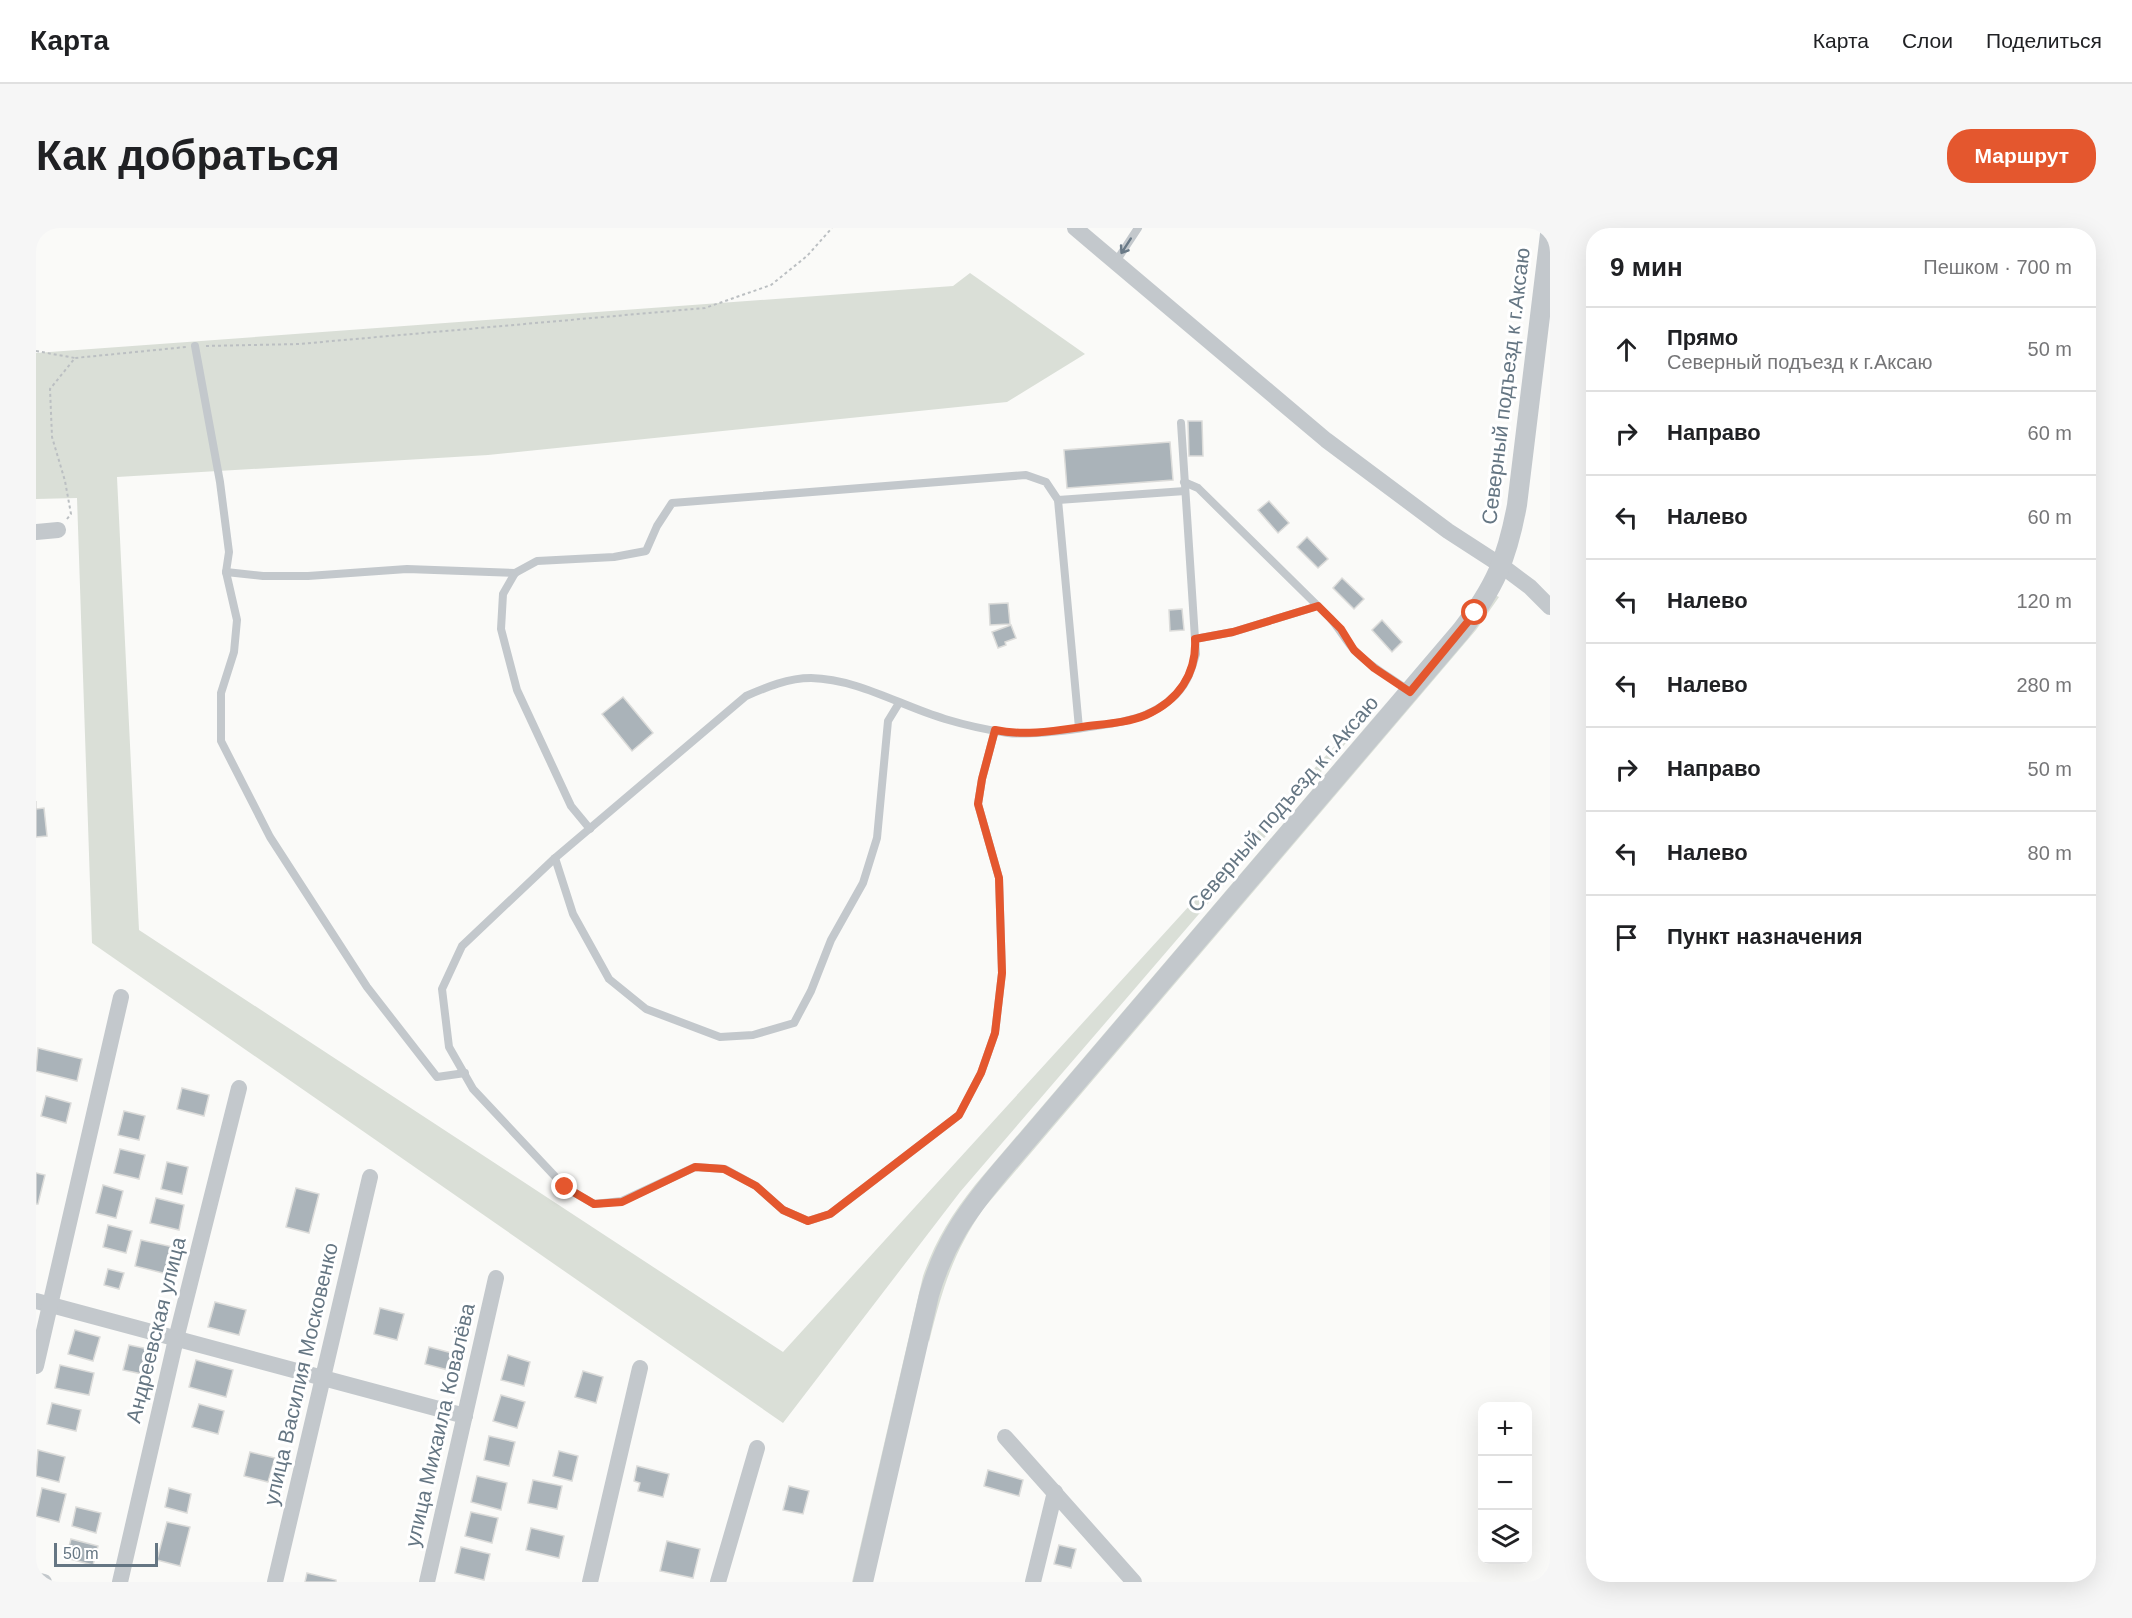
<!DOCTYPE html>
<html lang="ru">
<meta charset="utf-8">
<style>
:root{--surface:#fff;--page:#f6f6f6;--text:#202124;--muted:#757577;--line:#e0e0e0;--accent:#e4572e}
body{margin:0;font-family:Arial,sans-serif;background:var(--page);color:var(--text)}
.controls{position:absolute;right:18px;bottom:18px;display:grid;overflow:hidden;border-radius:12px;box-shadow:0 6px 24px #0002}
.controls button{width:54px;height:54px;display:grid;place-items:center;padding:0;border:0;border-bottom:2px solid var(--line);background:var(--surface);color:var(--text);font:30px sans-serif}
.scale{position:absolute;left:18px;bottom:15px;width:104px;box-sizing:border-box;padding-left:6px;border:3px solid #657683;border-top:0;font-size:16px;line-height:21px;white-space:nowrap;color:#657683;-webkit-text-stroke:4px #fff;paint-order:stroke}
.stop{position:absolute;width:18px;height:18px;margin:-14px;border:4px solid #e4572e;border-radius:50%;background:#fff}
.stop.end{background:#e4572e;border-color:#fff;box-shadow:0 2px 6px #0008}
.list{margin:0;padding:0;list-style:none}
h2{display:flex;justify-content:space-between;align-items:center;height:78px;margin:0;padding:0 24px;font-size:26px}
h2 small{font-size:20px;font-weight:400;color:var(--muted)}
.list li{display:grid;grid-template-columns:39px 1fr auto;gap:18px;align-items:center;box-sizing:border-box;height:84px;padding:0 24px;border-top:2px solid var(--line)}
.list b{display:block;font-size:22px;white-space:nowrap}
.list p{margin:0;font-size:20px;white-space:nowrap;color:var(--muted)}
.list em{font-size:20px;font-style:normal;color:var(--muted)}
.icon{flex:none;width:33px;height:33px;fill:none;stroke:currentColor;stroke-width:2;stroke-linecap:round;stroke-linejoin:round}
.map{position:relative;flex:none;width:1514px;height:1354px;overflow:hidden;border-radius:24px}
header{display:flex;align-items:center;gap:36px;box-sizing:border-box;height:84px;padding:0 30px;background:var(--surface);border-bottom:2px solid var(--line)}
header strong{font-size:28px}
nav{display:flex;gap:33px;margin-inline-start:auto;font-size:21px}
.intro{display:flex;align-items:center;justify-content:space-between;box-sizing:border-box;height:144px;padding:0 36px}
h1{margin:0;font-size:42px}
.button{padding:15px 27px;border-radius:24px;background:var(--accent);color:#fff;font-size:21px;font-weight:700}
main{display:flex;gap:36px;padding:0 36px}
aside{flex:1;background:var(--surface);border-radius:24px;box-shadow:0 6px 24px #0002}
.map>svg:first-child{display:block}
.green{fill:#dadfd7}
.building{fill:#aab3b9;stroke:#dcdcda;stroke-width:1.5}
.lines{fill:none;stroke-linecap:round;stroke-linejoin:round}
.path{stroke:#bbbfc2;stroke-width:2;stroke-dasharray:3 3;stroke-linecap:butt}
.service{stroke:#c3c8cc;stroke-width:8}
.minor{stroke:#c3c8cc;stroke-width:16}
.tertiary{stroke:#c3c8cc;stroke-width:20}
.oneway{stroke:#6a7a87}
.route{stroke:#e4572e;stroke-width:8}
.labels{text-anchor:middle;stroke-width:6;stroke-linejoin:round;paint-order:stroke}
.street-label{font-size:21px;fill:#657683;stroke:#fff}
</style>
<header>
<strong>Карта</strong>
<nav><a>Карта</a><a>Слои</a><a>Поделиться</a></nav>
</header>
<div class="intro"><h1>Как добраться</h1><a class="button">Маршрут</a></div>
<main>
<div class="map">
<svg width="1514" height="1354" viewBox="0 0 1514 1354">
<rect width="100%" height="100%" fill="#fafaf8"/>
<g class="green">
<path d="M934 45 1049 126 971 174 452 227 81 249 103 702 747 1124 1337 476 1340 480 924 964 747 1195 56 715 41 270 0 271V125L917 58Z"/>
<path d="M1459 367 1463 369 1440 402 948 980C917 1024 906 1062 893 1114L891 1107 903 1059 928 1002Z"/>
<path d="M1357 467 927 979 820 1354H816L887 1048C899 1013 916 986 939 957Z"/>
</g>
<g class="building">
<path d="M1152 193H1166L1167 228H1153Z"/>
<path d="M1134 214 1137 252 1031 260 1028 222Z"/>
<path d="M1233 273 1253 295 1242 305 1222 282Z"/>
<path d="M1271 309 1292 331 1282 340 1261 319Z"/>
<path d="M1306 350 1328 371 1318 381 1297 360Z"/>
<path d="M972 375 974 396 954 397 953 376Z"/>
<path d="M1146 381 1148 402 1134 403 1133 382Z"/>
<path d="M1346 392 1366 414 1356 424 1336 402Z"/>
<path d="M975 397 980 410 969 414 970 417 962 420 956 404Z"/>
<path d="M587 469 617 505 596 523 566 486Z"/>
<path d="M0 573V581L8 580 11 608 0 609Z"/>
<path d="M2 820 46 831 41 853 0 843Z"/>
<path d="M146 860 173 867 168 888 141 881Z"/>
<path d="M10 868 35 875 30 895 5 888Z"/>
<path d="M88 883 109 888 103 912 82 907Z"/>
<path d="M84 921 109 927 103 951 78 945Z"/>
<path d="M131 934 152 939 146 966 125 961Z"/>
<path d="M0 945 9 947 2 976H0Z"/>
<path d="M67 957 87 963 80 990 60 985Z"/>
<path d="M260 960 283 966 273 1005 250 999Z"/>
<path d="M120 970 148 977 143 1002 114 995Z"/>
<path d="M72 997 96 1003 90 1025 67 1019Z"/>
<path d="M105 1012 137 1019 131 1046 99 1038Z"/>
<path d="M72 1041 88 1045 83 1061 68 1057Z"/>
<path d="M179 1074 210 1082 203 1107 172 1099Z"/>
<path d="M344 1080 368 1086 361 1112 338 1106Z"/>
<path d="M39 1102 64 1109 57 1133 32 1126Z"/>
<path d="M93 1117 117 1122 111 1147 87 1142Z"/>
<path d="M393 1119 416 1125 412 1142 389 1136Z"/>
<path d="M472 1127 494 1134 488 1158 465 1152Z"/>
<path d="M160 1132 197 1142 190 1169 153 1159Z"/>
<path d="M24 1137 58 1145 53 1167 19 1160Z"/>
<path d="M547 1143 567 1149 560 1175 539 1169Z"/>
<path d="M465 1167 489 1174 481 1200 457 1193Z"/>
<path d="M16 1175 45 1182 40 1203 11 1196Z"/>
<path d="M163 1176 188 1183 182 1206 156 1199Z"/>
<path d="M453 1208 479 1214 473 1238 448 1232Z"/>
<path d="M2 1222 29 1229 23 1254 0 1248Z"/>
<path d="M523 1223 542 1228 536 1253 517 1248Z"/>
<path d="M214 1224 239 1230 232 1254 208 1248Z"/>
<path d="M601 1238 633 1246 627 1269 602 1263 604 1255 598 1253Z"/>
<path d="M952 1242 987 1252 983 1268 948 1258Z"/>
<path d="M441 1248 471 1255 465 1282 435 1274Z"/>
<path d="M497 1252 526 1258 521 1281 492 1275Z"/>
<path d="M753 1258 773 1263 767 1286 747 1282Z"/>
<path d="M6 1260 30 1266 23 1294 0 1288Z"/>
<path d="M133 1260 155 1266 151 1285 129 1279Z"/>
<path d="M40 1279 65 1285 60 1305 36 1298Z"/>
<path d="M435 1284 462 1290 456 1315 429 1308Z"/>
<path d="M131 1294 154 1299 144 1338 121 1332Z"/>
<path d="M495 1300 528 1308 523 1330 490 1322Z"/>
<path d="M35 1311 62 1318 57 1337 30 1330Z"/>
<path d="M631 1313 664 1321 657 1350 624 1343Z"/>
<path d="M1023 1317 1040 1321 1035 1340 1018 1336Z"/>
<path d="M425 1319 454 1326 448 1352 419 1345Z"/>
<path d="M271 1345 300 1352V1354H269Z"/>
</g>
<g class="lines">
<g class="path">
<path d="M170 118 263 116 669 80 735 57 771 28 796 0"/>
<path d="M0 123 39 130"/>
<path d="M31 291 35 286 29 253 16 209 14 161 39 130 150 119"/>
</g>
<g class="service">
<path d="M1079 35 1102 0"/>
<path d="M159 118 184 254 193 324 190 344 201 392 198 424 185 465V513L234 609 331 759 401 849 429 845"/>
<path d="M1148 254 1162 260 1294 390C1304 401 1310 414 1320 424 1336 440 1356 450 1374 464"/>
<path d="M1022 272 1149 263"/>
<path d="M190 344 227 348H272L371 341 479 345"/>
<path d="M1159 411 1197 404 1282 378"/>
<path d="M959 502 946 551 942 576 963 650 966 745 959 805 945 845 923 887 794 986 772 993 747 982 720 958 689 941 659 939 586 973 558 976 529 959 437 861 413 819 406 761 426 718 519 630 710 468C731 459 752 450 775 450 822 451 865 478 909 491 929 497 951 502 972 505 997 508 1088 497 1111 486 1118 483 1128 477 1134 472 1150 459 1155 444 1160 426L1145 195"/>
<path d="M554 601 535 578 481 462 465 401 467 366 479 345 501 333 578 329 610 323 621 298 636 275 990 247 1010 254 1022 272 1043 500"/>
<path d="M519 630 537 686 573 751 610 781 684 809 717 807 758 795 775 763 795 712 827 655 841 610 852 493 863 475"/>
</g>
<g class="minor">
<path d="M1039 0 1290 212 1412 303 1466 338 1494 359 1514 379"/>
<path d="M0 304 22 302"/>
<path d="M0 1073 429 1188"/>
<path d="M0 1138 85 769"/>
<path d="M969 1209 1098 1354"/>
<path d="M0 1352 8 1354"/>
<path d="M84 1354 140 1111 203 860"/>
<path d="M239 1354 334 949"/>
<path d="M391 1354 460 1050"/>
<path d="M554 1354 604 1140"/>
<path d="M682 1354 721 1220"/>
<path d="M997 1354 1019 1264"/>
</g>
<path class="tertiary" d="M827 1354 893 1067C908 1016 929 986 963 945L1425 403C1459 359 1471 331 1481 277L1514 6"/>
</g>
<defs><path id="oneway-shaft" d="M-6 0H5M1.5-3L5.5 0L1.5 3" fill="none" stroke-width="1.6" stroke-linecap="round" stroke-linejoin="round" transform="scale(1.5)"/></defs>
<use class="oneway" href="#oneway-shaft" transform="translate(1090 18) rotate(123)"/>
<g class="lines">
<path class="route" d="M529 959 558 976 586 974 659 939 688 941 720 958 747 982 772 993 794 986 923 887 945 845 959 805 966 745 963 650 942 576 946 551 959 502C987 508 1018 503 1046 499 1067 496 1091 495 1110 487 1142 473 1161 446 1159 411L1197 404 1282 378 1305 401 1318 422 1338 440 1374 464 1439 385"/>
</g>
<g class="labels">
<g class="street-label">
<text transform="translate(1470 158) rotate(-83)" y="7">Северный подъезд к г.Аксаю</text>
<text transform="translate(1247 576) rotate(-49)" y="7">Северный подъезд к г.Аксаю</text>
<text transform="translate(120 1102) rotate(-76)" y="7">Андреевская улица</text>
<text transform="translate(265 1146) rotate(-77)" y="7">улица Василия Московенко</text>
<text transform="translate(404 1197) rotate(-77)" y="7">улица Михаила Ковалёва</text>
</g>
</g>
</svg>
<div class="controls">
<button>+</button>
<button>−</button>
<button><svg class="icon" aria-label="layers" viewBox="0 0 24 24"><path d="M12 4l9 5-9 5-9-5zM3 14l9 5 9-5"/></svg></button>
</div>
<div class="scale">50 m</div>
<div class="stop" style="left:1439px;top:385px"></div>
<div class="stop end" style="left:529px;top:959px"></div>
</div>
<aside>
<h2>9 мин<small>Пешком · 700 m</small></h2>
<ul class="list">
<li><svg class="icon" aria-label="ahead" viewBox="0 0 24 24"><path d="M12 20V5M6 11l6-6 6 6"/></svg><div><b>Прямо</b><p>Северный подъезд к г.Аксаю</p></div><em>50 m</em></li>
<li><svg class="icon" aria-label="right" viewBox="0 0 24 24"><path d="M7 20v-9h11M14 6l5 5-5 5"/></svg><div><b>Направо</b></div><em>60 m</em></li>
<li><svg class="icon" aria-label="left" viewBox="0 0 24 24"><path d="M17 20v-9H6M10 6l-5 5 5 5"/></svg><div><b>Налево</b></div><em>60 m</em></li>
<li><svg class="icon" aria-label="left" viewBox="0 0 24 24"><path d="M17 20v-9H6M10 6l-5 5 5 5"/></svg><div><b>Налево</b></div><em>120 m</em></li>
<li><svg class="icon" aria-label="left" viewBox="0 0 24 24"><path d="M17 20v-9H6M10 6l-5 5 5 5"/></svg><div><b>Налево</b></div><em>280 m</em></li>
<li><svg class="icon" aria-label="right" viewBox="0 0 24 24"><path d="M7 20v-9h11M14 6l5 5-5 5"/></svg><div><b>Направо</b></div><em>50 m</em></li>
<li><svg class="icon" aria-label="left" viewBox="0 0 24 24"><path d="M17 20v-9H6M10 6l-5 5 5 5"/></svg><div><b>Налево</b></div><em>80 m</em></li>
<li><svg class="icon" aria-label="arrive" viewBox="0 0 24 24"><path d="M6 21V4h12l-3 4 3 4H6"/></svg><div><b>Пункт назначения</b></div></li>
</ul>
</aside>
</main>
